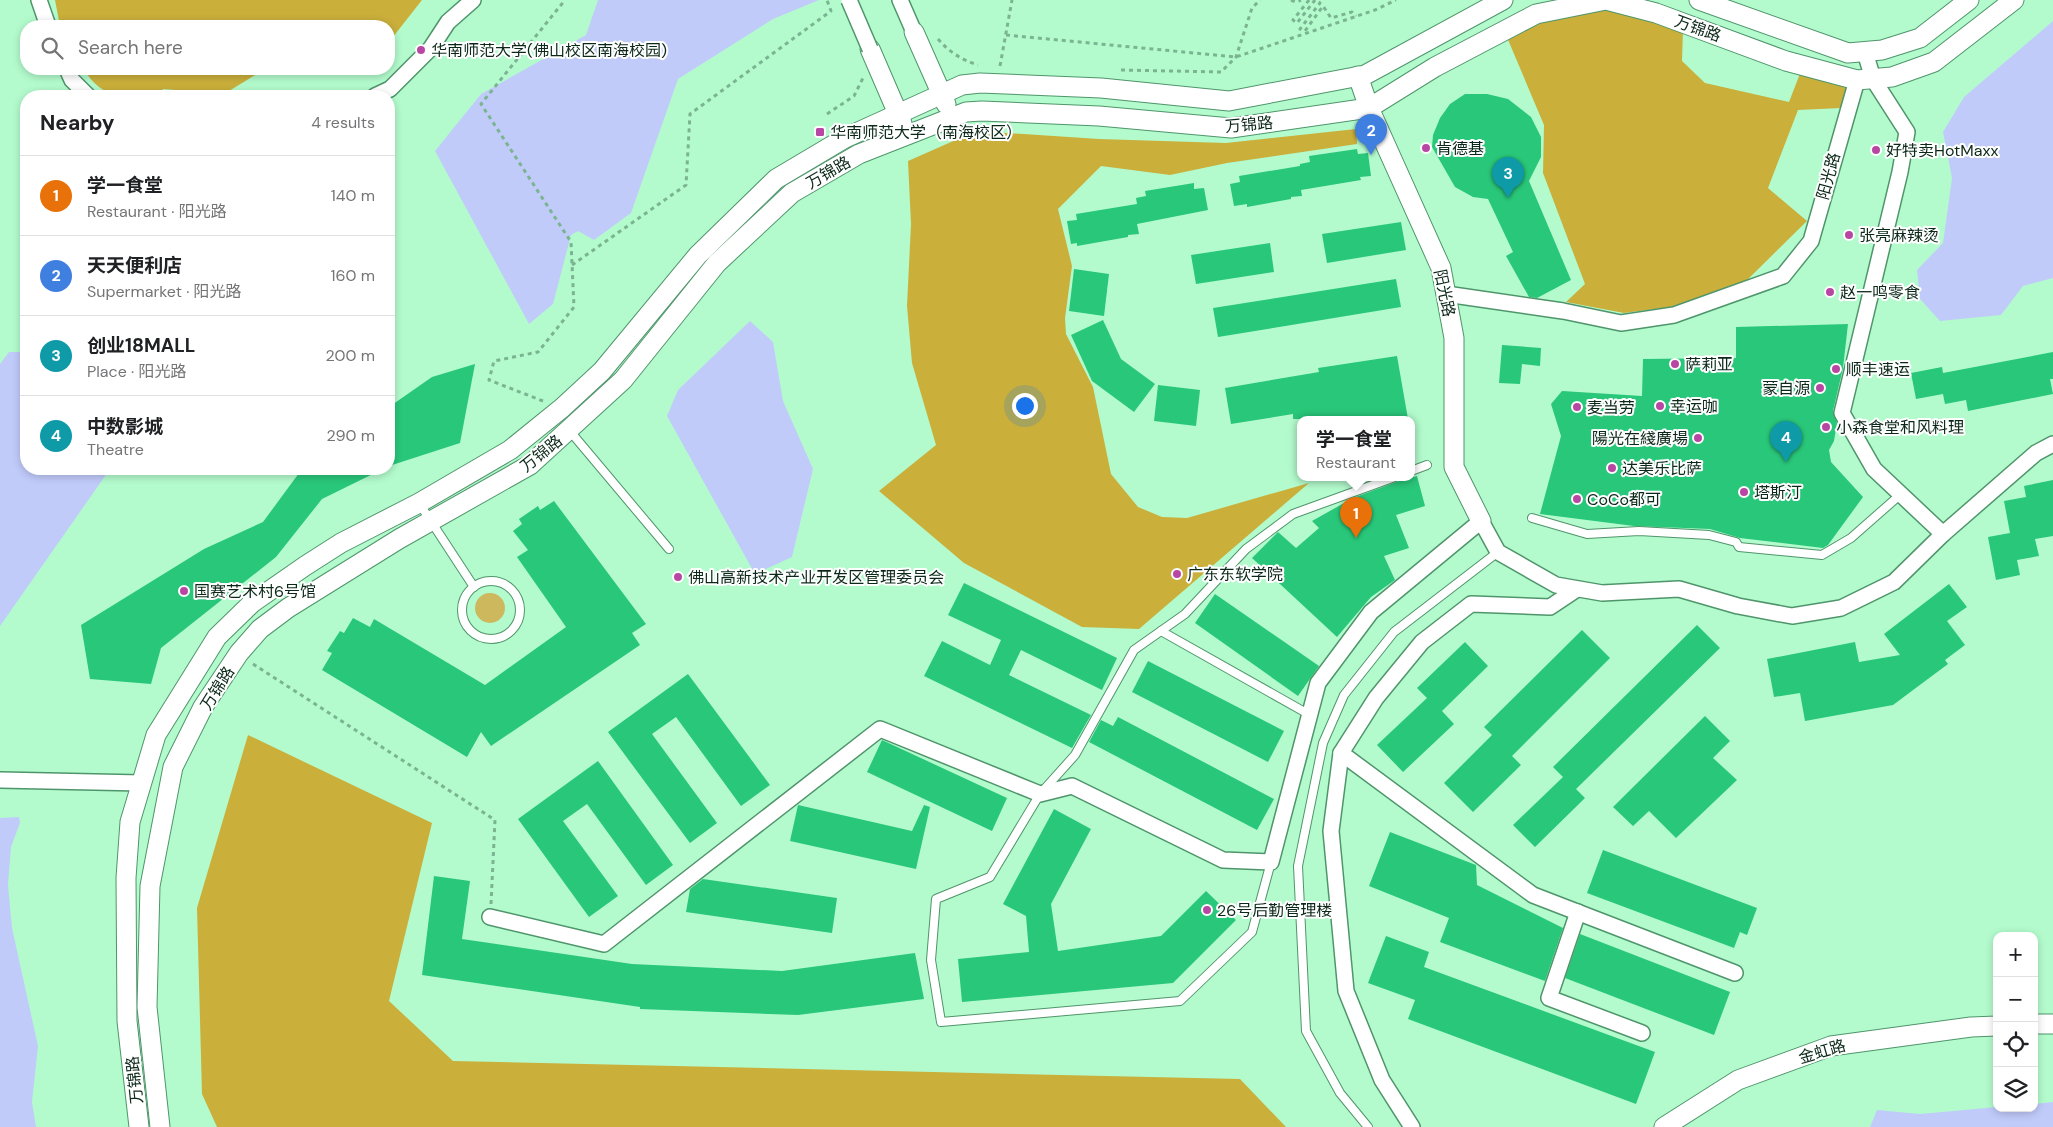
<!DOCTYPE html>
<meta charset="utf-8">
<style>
:root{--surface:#fff;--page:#f6f6f6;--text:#202124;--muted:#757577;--line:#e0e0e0;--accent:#b847a3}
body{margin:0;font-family:"DM Sans","Noto Sans SC",sans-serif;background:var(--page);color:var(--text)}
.controls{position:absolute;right:15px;bottom:15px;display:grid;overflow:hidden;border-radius:10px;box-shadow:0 2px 8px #0003}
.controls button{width:45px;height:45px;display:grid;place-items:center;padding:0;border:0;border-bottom:1px solid var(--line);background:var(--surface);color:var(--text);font:25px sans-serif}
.you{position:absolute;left:1024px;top:405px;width:18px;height:18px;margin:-12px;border:4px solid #fff;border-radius:50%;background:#1a73e8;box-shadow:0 0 0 8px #1a73e833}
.badge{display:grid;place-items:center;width:32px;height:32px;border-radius:50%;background:var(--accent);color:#fff;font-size:16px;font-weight:700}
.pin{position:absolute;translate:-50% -41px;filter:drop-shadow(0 1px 2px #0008)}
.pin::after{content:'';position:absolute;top:26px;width:18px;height:15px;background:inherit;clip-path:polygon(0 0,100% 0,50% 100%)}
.popup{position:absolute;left:1297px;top:416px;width:118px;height:65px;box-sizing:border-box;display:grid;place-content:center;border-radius:10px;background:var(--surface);filter:drop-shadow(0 1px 4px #0005);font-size:16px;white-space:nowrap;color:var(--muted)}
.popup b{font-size:19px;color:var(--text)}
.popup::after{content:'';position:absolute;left:50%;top:100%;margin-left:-10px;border:10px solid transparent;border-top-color:var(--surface)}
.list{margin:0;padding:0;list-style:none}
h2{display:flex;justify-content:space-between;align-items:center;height:65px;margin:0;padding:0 20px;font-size:21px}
h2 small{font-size:16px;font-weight:400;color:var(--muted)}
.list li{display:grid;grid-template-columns:32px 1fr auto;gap:15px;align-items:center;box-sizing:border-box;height:80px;padding:0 20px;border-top:1px solid var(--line)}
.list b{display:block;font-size:19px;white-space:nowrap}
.list p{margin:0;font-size:16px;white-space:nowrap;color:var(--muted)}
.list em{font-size:16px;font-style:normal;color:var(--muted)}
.icon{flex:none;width:28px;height:28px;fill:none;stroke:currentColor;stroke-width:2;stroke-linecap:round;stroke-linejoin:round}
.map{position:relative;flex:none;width:2053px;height:1127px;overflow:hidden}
.search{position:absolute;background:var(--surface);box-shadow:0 2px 8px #0003;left:20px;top:20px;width:375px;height:55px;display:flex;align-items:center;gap:12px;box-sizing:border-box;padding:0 18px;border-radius:20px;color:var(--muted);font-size:19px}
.panel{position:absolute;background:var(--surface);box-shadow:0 2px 8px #0003;left:20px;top:90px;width:375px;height:385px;border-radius:20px}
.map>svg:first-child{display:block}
.green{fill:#ceb85d}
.forest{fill:#caaf3b}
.water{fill:#c1cbfa}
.building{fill:#29c77a}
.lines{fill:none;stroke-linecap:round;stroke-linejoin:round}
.service-casing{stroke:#4f956b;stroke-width:10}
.minor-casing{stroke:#4f956b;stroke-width:18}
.tertiary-casing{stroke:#4f956b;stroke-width:21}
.path{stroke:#7bb491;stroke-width:3;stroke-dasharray:4 4;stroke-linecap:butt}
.service{stroke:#fff;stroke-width:8}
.minor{stroke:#fff;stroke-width:15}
.tertiary{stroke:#fff;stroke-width:19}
.minor-bridge-casing{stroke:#4f956b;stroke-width:18;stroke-linecap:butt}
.minor-bridge{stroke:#fff;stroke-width:15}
.poi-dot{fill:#b847a3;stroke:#fff;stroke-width:2}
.labels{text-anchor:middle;stroke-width:4;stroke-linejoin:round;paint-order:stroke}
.street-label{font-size:16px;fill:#0b2818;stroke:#fff}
.poi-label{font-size:16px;fill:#0b2818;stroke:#fff;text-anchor:start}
</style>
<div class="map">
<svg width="2053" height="1127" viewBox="0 0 2053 1127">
<rect width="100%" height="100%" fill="#b3fbcd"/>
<circle class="green" cx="490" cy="608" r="15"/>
<g class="forest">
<path d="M55 0H422L389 42V26H60Z"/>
<path d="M1607 5 1683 29 1682 61 1705 83 1789 102 1801 71 1850 85 1841 108 1798 110 1768 188 1807 221 1740 287 1670 307 1624 313 1566 302 1585 284 1543 173 1544 125 1506 35 1537 19Z"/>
<path d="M84 69H265L224 94 163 89 160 96C127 96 103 102 84 69Z"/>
<path d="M1356 129 1357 144 1227 163 1170 175 1101 166 1058 209 1072 266 1065 318 1066 334 1093 387 1111 474 1138 507 1162 517 1187 518 1309 483 1139 629 1082 627 964 563 879 491 936 445 912 363 907 306 911 224 908 161 976 131 1099 139 1226 143Z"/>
<path d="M248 735 432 823 389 1001 453 1061 1240 1079 1286 1127H217L202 1094 197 908Z"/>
</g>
<g class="water">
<path d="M598 0H819L773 19 678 79 631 213 594 240 578 231 571 235 553 304 529 324 435 151 481 94 586 35Z"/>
<path d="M2053 21V278L2023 286 2001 315 1940 321 1920 299 1917 270 1943 243 1952 178 1943 132 1964 97Z"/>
<path d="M750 321 773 342 783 401 813 469 792 557 755 574 667 416 678 390Z"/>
<path d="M9 352H26V469H110L0 626V364Z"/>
<path d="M19 817 20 823 11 847 8 885 12 928 38 1046 32 1102 36 1127H0V818Z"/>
<path d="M2053 1102V1127H1870L1877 1110 1920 1114 1997 1107 2034 1108V1104Z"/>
</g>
<g class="building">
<path d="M1465 94H1487L1508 99 1531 117 1541 137V157L1529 181 1571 280 1537 298 1529 297 1506 256 1513 252 1488 199 1473 197 1455 187 1432 147 1433 135 1440 118 1450 104Z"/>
<path d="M1357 149 1358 154 1368 153 1371 176 1360 177 1361 180 1301 190 1302 196 1291 197V199L1247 207V204L1234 206 1230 184 1240 182 1239 176 1300 166V164L1310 162 1309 156Z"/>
<path d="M1194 183V189L1204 188 1208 210 1137 224 1139 234 1128 235V237L1077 246V243L1071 244 1067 221 1077 220 1076 214 1137 204 1136 198 1146 196 1145 191Z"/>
<path d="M1401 222 1406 250 1327 263 1322 234Z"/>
<path d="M1270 243 1274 272 1196 284 1191 255Z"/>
<path d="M1074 269 1109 274 1104 316 1069 311Z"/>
<path d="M1396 279 1401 307 1218 337 1213 308Z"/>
<path d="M1103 320 1121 359 1155 384 1134 412 1092 381 1071 335Z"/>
<path d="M1848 324 1843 368 1833 411 1837 423 1834 441 1829 450 1831 462 1863 497 1828 545 1823 548 1740 538 1710 529 1634 526 1540 514 1561 436 1551 404 1562 391 1642 396 1643 359 1736 358V327Z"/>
<path d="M1502 345 1541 348 1540 366 1522 364 1520 384 1499 383Z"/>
<path d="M2053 352V379H2050L2053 394 1968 411 1966 400 1945 404 1943 394 1916 399 1911 373 1942 367 1943 373Z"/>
<path d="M1397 356 1408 419H1293V414L1231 424 1225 388 1319 372 1318 368Z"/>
<path d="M475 364 460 443 389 466V407L432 377Z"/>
<path d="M1158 385 1200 390 1196 426 1154 421Z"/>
<path d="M302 469H383L322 499 276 557 161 648 151 684 90 679 81 625 204 549 263 522Z"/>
<path d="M1417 476 1425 506 1396 515 1409 548 1384 556 1395 580 1371 597 1337 637 1252 558 1278 532 1296 548 1319 528 1312 521 1353 498 1399 481Z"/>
<path d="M2053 480V536L2035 539 2039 556 2017 560 2020 575 1996 580 1988 537 2010 533 2004 501 2026 497 2024 486Z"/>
<path d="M554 501 646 624 632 633 640 645 491 746 481 732 467 757 322 670 332 653 327 651 340 631 344 633 353 618 370 627 374 619 485 685 566 627 517 557 528 550 513 531 522 524 519 519 538 506 540 510Z"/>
<path d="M964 583 1117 658 1102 690 1021 650 1009 675 1091 715 1072 748 924 676 942 641 990 665 1001 640 948 615Z"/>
<path d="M1949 584 1967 607 1947 621 1965 645 1945 660 1948 664 1893 705 1805 721 1800 693 1774 697 1767 659 1855 642 1859 662 1900 655 1884 634Z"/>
<path d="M1215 594 1319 666 1298 696 1195 623Z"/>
<path d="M1697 625 1720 648 1576 789 1585 798 1535 847 1513 825 1563 777 1553 767Z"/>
<path d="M1582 630 1610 658 1512 756 1521 765 1473 812 1444 783 1492 735 1484 727Z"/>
<path d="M1465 642 1488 666 1442 711 1454 724 1403 772 1377 745 1427 698 1417 688Z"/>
<path d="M1148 661 1284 731 1268 762 1132 692Z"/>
<path d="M688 674 770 785 741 806 676 717 652 734 717 823 690 843 608 732Z"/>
<path d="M1705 716 1730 741 1713 758 1737 780 1676 838 1649 811 1633 826 1613 807Z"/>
<path d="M1118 717 1274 799 1257 830 1089 742 1101 720 1113 726Z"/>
<path d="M882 740 1007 798 992 831 867 772Z"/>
<path d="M598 761 673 865 646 885 587 804 563 821 618 896 589 917 518 819Z"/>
<path d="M798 805 912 831 924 805 930 807 916 869 790 841Z"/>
<path d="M1054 809 1091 829 1051 904 1058 951 1161 936 1206 891 1236 920 1173 983 962 1002 958 959 1029 952 1026 916 1003 904Z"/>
<path d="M1390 832 1476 865 1477 885 1563 928 1545 981 1440 942 1449 918 1369 886Z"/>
<path d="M1603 850 1757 908 1747 935 1740 932 1734 948 1587 893Z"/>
<path d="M434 876 470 881 462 939 632 964 782 971 915 953 924 999 798 1015 640 1009V1007L422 975Z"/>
<path d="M703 879 837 898 832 933 686 912 690 889Z"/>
<path d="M1580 934 1730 992 1714 1035 1565 978Z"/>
<path d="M1386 936 1429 952 1424 967 1655 1052 1636 1104 1408 1019 1415 1000 1368 983Z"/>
</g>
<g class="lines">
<g class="service-casing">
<g id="service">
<path d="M569 430 669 549"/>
<path d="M1411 471 1427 465"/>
<path d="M419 503 474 587"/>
<path d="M1532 518 1587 534 1639 531 1709 535 1736 542 1739 547 1822 555 1851 538 1901 494"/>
<circle cx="491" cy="610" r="29"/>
<path d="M1161 631 1310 715"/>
<path d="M1271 862 1252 932 1180 1001 941 1022 931 960 936 899 990 877 1040 794 1075 755 1134 650 1185 614 1246 549 1293 514 1395 477"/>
<path d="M1368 1127 1340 1093 1306 1031 1298 866 1323 743 1344 695 1394 632 1498 552"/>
</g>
</g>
<g class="minor-casing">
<g id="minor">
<path d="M39 0 48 26"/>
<path d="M900 0 914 32"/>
<path d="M1865 52 1873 79 1907 132 1900 172 1842 413 1874 469 1943 534"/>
<path d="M67 69 72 80 88 96"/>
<path d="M375 96 390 89 431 48 448 22 473 0"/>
<path d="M1446 294 1563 311 1621 323 1674 315 1783 276 1811 241 1857 80"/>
<path d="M1341 753 1533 895 1735 973"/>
<path d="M0 780 142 783"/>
<path d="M1578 912 1549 998 1642 1033"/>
<path d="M490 917 604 944 880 729 1040 794 1072 786 1223 860 1271 862 1318 683 1371 612 1481 521 1498 552 1556 585 1602 593 1679 589 1738 606 1792 616 1841 608 1894 582 1943 534 2036 453 2053 444"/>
<path d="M1412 1127 1382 1080 1346 991 1331 831 1341 753 1376 698 1422 642 1471 604 1550 607 1577 589"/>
</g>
</g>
<g class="tertiary-casing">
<g id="tertiary">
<path d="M1699 0 1848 53 1882 50 1920 38 1969 0"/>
<path d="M914 32 946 104"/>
<path d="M870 49 902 123"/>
<path d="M1358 76 1369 108 1441 268 1454 338V467L1481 521"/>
<path d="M2034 1024H2053"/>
<path d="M139 1127 127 1021 126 878 130 822 156 735 217 637 252 603 305 566 341 543 419 503 510 450 562 408 602 371 698 255 776 179 845 138 962 85 980 83 1101 88 1229 101 1365 75 1503 0"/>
<path d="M160 1127 147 1007 150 886 173 767 203 707 239 653 260 629 288 608 399 539 530 465 623 380 717 263 792 193 859 154 966 112 982 111 1099 116 1231 128 1369 108 1435 67 1536 14 1606 0 1656 13 1786 61 1857 80 1892 77 1934 62 2014 0"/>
<path d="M1664 1127 1738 1080 1831 1046 1971 1027 1997 1026"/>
</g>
</g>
<g class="path">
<path d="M1291 0 1296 2 1301 0"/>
<path d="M1309 0 1293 20 1297 23 1315 0 1320 3 1300 29 1305 31 1323 6 1331 18 1352 12 1356 16"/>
<path d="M1006 35 1236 57 1375 10 1396 0"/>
<path d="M938 39C949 52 962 60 978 65"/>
<path d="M1000 66 1012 0"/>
<path d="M1121 70 1221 72 1236 57 1252 8 1260 0"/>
<path d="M827 114 854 96 863 78"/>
<path d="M572 265 686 185 690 114 831 11 827 0"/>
<path d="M543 401 489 380 494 361 538 352 574 307 571 242 481 104 565 0"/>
<path d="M253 664 495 820 491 904"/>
</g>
<use href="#service" class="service"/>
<use href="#minor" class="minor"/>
<use href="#tertiary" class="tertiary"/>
<g class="minor-bridge-casing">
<path id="minor-bridge" d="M849 0 870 49"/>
</g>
<use href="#minor-bridge" class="minor-bridge"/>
</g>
<g class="poi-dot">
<circle cx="421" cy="50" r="5"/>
<rect x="815" y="127" width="10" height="10" rx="2.5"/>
<circle cx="1426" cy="148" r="5"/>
<circle cx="1876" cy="150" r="5"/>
<circle cx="1849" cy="235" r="5"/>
<circle cx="1830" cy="292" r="5"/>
<circle cx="1675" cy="364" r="5"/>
<circle cx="1836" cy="369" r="5"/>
<circle cx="1820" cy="388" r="5"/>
<circle cx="1660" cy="406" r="5"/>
<circle cx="1577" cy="407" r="5"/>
<circle cx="1826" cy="427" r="5"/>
<circle cx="1698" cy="438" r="5"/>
<circle cx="1612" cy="468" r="5"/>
<circle cx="1744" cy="492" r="5"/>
<circle cx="1577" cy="499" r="5"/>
<circle cx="1177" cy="574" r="5"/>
<circle cx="678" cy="577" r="5"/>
<circle cx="184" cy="591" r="5"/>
<circle cx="1207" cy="910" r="5"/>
</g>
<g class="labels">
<g class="street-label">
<text transform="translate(1698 28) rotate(20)" y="6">万锦路</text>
<text transform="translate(1249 124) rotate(-5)" y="6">万锦路</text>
<text transform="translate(828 172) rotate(-30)" y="6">万锦路</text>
<text transform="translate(1828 176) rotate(-75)" y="6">阳光路</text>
<text transform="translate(1445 293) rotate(78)" y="6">阳光路</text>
<text transform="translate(541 453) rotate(-39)" y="6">万锦路</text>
<text transform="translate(217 688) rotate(-58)" y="6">万锦路</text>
<text transform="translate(1822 1051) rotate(-16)" y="6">金虹路</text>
<text transform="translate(134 1080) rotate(-96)" y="6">万锦路</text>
</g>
<g class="poi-label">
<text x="431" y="56">华南师范大学(佛山校区南海校园)</text>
<text x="830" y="138">华南师范大学（南海校区）</text>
<text x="1436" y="154">肯德基</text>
<text x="1886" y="156">好特卖HotMaxx</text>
<text x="1859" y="241">张亮麻辣烫</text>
<text x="1840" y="298">赵一鸣零食</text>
<text x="1685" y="370">萨莉亚</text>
<text x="1846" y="375">顺丰速运</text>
<text x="1810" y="394" text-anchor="end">蒙自源</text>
<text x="1670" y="412">幸运咖</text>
<text x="1587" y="413">麦当劳</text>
<text x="1836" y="433">小森食堂和风料理</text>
<text x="1688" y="444" text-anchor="end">陽光在綫廣場</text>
<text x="1622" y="474">达美乐比萨</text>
<text x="1754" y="498">塔斯汀</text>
<text x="1587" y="505">CoCo都可</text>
<text x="1187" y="580">广东东软学院</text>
<text x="688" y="583">佛山高新技术产业开发区管理委员会</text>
<text x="194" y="597">国赛艺术村6号馆</text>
<text x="1217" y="916">26号后勤管理楼</text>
</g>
</g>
</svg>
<div class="controls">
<button>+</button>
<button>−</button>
<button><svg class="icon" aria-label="locate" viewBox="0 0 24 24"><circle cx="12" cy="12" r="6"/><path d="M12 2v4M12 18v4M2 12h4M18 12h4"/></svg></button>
<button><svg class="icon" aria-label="layers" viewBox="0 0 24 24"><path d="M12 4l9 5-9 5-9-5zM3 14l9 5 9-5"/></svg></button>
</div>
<div class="you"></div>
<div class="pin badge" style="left:1356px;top:538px;background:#e8710a">1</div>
<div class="popup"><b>学一食堂</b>Restaurant</div>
<div class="pin badge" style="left:1371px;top:155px;background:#3f7fe0">2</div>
<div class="pin badge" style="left:1508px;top:198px;background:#0f9aa8">3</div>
<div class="pin badge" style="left:1786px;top:462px;background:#0f9aa8">4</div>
<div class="search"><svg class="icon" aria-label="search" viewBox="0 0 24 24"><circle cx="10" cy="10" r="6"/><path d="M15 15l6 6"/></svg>Search here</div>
<section class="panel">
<h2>Nearby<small>4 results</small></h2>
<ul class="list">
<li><span class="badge" style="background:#e8710a">1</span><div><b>学一食堂</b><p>Restaurant · 阳光路</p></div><em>140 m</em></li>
<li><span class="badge" style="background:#3f7fe0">2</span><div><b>天天便利店</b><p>Supermarket · 阳光路</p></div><em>160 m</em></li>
<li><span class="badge" style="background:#0f9aa8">3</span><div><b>创业18MALL</b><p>Place · 阳光路</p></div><em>200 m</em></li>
<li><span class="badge" style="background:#0f9aa8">4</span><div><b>中数影城</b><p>Theatre</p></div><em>290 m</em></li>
</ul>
</section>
</div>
